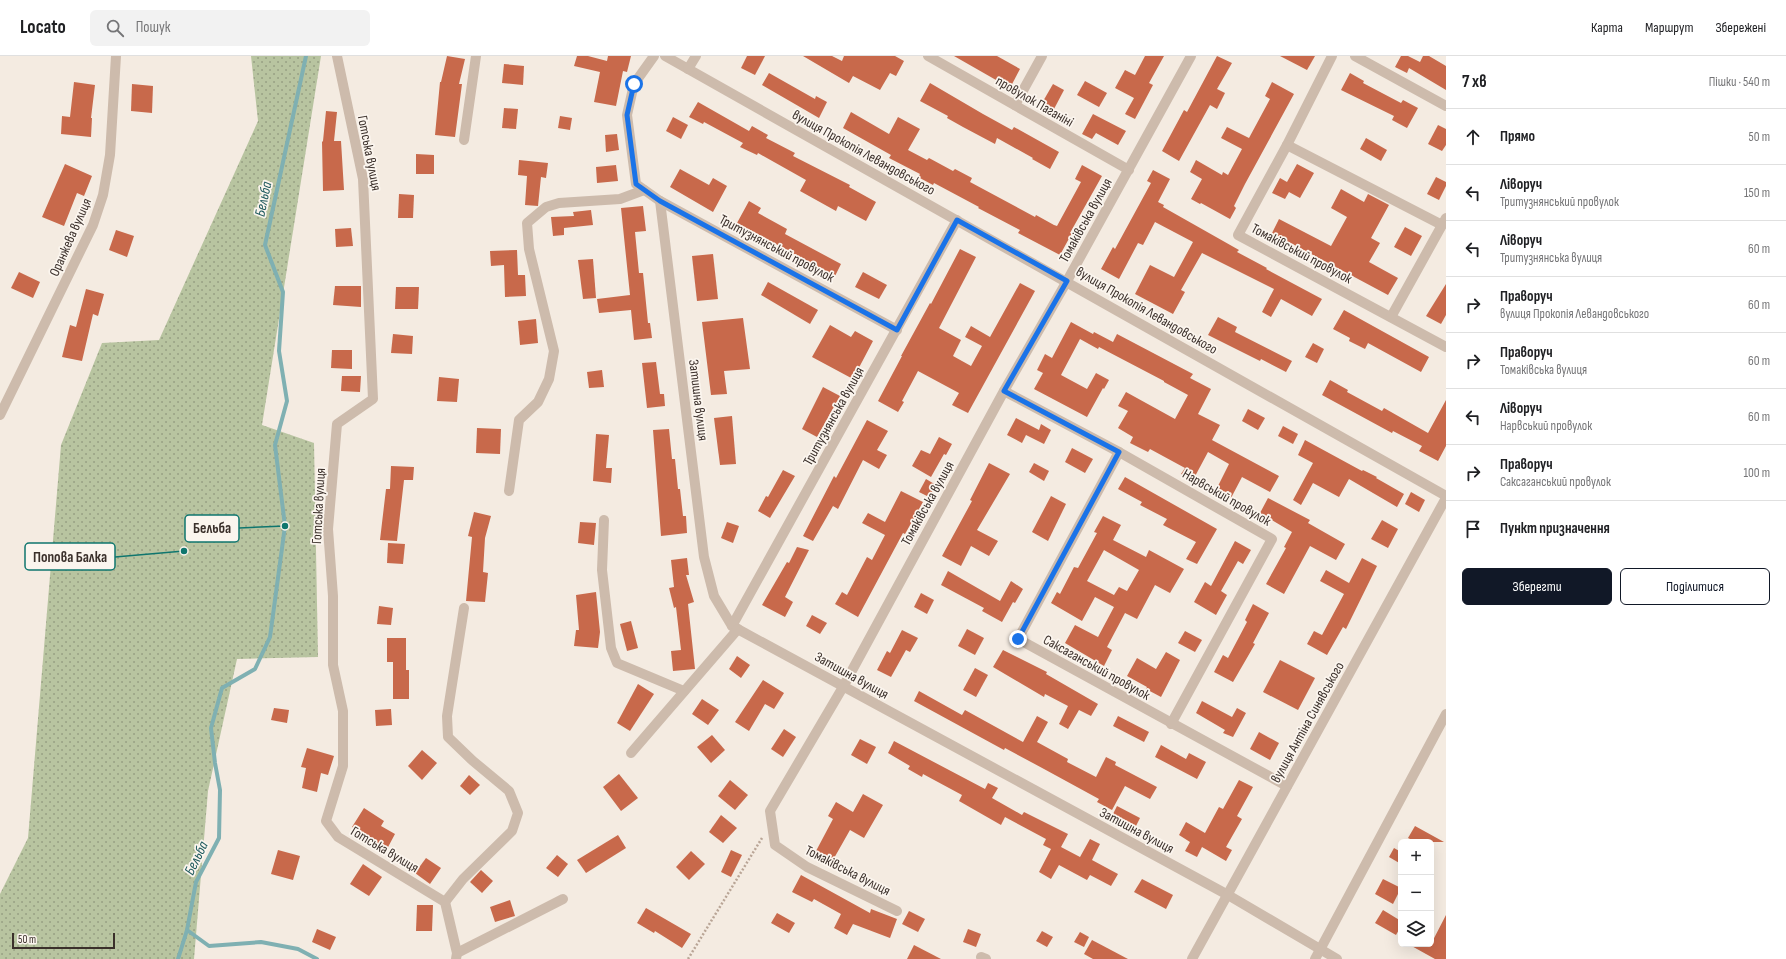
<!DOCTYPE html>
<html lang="uk">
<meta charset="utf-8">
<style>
:root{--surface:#fff;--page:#f2f2f2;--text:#202124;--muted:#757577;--line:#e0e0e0;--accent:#111827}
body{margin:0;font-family:"Sofia Sans Condensed",sans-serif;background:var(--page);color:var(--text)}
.controls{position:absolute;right:12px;bottom:12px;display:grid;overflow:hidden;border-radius:6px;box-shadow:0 4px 16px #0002}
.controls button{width:36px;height:36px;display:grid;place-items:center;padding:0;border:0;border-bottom:1px solid var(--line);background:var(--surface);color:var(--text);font:20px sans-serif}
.scale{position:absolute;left:12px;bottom:10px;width:103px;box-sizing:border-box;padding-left:4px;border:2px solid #3b302b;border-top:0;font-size:11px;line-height:14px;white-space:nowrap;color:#3b302b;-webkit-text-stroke:3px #fbf5ee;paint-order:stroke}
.stop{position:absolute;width:12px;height:12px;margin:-9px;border:3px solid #1a73e8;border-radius:50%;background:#fff}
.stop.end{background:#1a73e8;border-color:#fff;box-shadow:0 1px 4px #0008}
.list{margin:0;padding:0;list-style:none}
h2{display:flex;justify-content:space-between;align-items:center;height:52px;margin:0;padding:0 16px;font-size:17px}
h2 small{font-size:13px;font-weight:400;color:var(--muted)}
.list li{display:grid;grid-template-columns:26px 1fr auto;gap:12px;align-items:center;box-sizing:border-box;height:56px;padding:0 16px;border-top:1px solid var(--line)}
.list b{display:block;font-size:15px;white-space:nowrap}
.list p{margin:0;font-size:13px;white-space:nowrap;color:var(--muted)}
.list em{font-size:13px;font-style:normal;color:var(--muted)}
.actions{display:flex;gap:8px;padding:12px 16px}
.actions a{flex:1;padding:9px 0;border:1px solid var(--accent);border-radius:6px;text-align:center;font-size:14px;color:var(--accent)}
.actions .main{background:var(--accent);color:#fff}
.icon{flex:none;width:22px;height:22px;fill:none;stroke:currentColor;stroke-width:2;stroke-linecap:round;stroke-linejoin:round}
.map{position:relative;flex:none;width:1446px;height:903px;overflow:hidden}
header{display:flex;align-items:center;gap:24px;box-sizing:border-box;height:56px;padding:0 20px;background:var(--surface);border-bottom:1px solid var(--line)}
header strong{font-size:19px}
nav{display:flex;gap:22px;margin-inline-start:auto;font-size:14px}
.search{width:280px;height:36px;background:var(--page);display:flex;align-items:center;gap:10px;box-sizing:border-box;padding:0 14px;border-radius:6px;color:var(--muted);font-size:15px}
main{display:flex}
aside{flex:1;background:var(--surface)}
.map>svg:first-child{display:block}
.grass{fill:url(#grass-dots)}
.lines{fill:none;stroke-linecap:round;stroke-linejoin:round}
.stream{stroke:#7fb0b2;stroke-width:4}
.building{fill:#c8694b;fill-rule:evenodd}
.path{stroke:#b9a596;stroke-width:2.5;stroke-dasharray:2 2;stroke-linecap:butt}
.minor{stroke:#cdbbac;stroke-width:10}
.route{stroke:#1a73e8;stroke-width:5}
.labels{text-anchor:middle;stroke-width:3.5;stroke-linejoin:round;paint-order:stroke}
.street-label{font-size:14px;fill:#3b302b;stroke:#fbf5ee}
.water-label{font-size:15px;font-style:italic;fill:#1f5a5e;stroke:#fbf5ee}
.leader{fill:none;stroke:#0f766e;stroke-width:1.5}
.callout-dot{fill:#0f766e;stroke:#fbf5ee;stroke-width:1.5}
.callout{fill:#fbf5ee;stroke:#0f766e;stroke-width:1.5}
.callout-label{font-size:15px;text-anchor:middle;font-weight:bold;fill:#3b302b}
</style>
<header>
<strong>Locato</strong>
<div class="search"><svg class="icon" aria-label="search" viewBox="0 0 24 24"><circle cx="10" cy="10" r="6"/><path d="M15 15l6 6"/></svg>Пошук</div>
<nav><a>Карта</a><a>Маршрут</a><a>Збережені</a></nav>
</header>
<main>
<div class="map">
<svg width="1446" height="903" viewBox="0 0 1446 903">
<defs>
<pattern id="grass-dots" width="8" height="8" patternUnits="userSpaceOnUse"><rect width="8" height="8" fill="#b8c4a0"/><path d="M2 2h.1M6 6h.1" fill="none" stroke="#97a083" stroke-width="1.8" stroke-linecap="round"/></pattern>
</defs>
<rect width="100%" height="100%" fill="#f4ebe1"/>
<path class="grass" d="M251 0H321L262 369 314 387 318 601 237 603 208 735 194 903H0V838L28 782 61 389 102 287 159 284 258 65Z"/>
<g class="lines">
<g class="stream">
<path d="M187 874 209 890 261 886 298 893 317 903"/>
<path d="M178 903 187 874 196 826 219 782 220 734 215 707 211 672 222 632 255 613 270 581 285 470 275 389 287 345 279 295 283 236 265 189 306 0"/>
</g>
</g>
<g class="building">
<path d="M447 0 465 3 459 28H462L455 81 435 79 440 26H441Z"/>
<path d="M577 0H588L607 5 608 0H631L627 16 623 15 616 50 594 46 600 16 574 10Z"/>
<path d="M747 0H765L755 19 741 12Z"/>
<path d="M803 0H832L842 5 844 0H895L904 5 896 20 890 17 880 34 853 20 849 27Z"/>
<path d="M954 0H997L1020 13 1010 32Z"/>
<path d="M1145 0H1164L1149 27 1153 29 1135 63 1125 58 1134 42 1115 32 1125 14 1135 19Z"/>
<path d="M1217 0 1232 7 1217 33 1225 37 1217 53 1210 49 1179 105 1162 95 1184 54 1187 56Z"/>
<path d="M1280 0H1315L1307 14Z"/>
<path d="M1401 0H1408L1420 6 1423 0H1429L1446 10V34L1409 12 1407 17 1395 11Z"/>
<path d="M504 8 524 10 523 29 502 27Z"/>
<path d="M769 17 815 43 816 40 827 46 819 62 762 29Z"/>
<path d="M1350 17 1364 25 1363 27 1401 47 1403 44 1418 52 1407 72 1392 64 1394 60 1341 34Z"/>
<path d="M1085 25 1107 37 1099 51 1077 39Z"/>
<path d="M74 26 95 29 91 62H92L91 81 61 78 62 60 70 61Z"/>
<path d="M1272 26 1294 38 1245 128 1234 150 1236 152 1230 163 1201 147 1200 148 1191 143 1202 123 1190 116 1196 104 1222 119 1223 116 1228 119 1242 93 1221 82 1227 71 1249 82 1270 43 1265 40Z"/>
<path d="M930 27 983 58 1012 74 1014 71 1059 96 1050 113 1032 103 1033 102 997 82 995 88 963 71 947 62 948 60 920 45Z"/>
<path d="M132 28 153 30 152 57 131 55Z"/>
<path d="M1053 28 1064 34 1054 53 1042 47Z"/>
<path d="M698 46 749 75 752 70 768 79 766 82 795 97 793 100 850 129 849 131 876 146 866 165 838 150 836 155 800 135 806 124 758 97 757 99 740 91 743 87 704 66 703 68 689 61Z"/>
<path d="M504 52 518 53 516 73 502 72Z"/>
<path d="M326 55 337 56 334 85H341L344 134 323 135 322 86 323 85Z"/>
<path d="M851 56 889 78 898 61 920 73 908 94 927 104 929 102 953 115 955 113 972 122 970 126 1035 161 1036 159 1054 169 1057 170 1081 126 1075 123 1082 109 1102 120 1070 177H1072L1060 199 1018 177 1020 174 978 152 979 151 934 127 933 129 918 121 920 118 889 102 891 99 843 72Z"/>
<path d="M1093 58 1126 75 1118 89 1096 77 1092 83 1082 78Z"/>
<path d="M560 60 572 62 570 74 558 72Z"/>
<path d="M673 61 688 69 681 83 666 75Z"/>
<path d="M1438 69 1446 73V89L1442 95 1428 88Z"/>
<path d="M617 78 619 94 606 96 605 79Z"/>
<path d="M1366 82 1387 94 1381 105 1360 93Z"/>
<path d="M416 98 434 99V118H416Z"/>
<path d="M519 104 548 107 546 122 541 121 538 150 525 149 527 120 518 119Z"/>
<path d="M65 108 92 120 84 140 77 137 64 170 42 161Z"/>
<path d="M1297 108 1314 117 1300 142 1289 136 1285 143 1272 137 1280 122 1287 126Z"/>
<path d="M616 109 618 125 597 127 596 111Z"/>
<path d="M680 113 709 129 713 122 727 130 713 156 670 131Z"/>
<path d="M1153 114 1170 123 1158 146 1164 149 1163 151 1239 194 1237 196 1267 212 1266 213 1322 243 1312 260 1281 243 1271 261 1262 256 1274 233 1202 197 1181 234 1185 236 1173 258 1135 238 1150 209 1174 221 1193 186 1155 166 1143 189 1138 187 1119 223 1101 213 1113 191 1115 193 1151 127 1147 125Z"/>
<path d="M1436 121 1446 126V130L1439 144 1427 138Z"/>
<path d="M1341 133 1364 146 1368 138 1389 149 1371 182 1380 187 1369 206 1398 222 1388 239 1272 177 1279 163 1331 190 1347 161 1331 152Z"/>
<path d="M399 138 414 139 413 162H398Z"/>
<path d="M749 145 761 152 758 157 787 173 785 178 841 208 835 220 737 167Z"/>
<path d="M643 150 646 175 635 176 639 217H643L648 267H650L652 282 634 284 631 254 599 257 597 243 630 239 621 152Z"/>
<path d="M591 154 593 169 564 172V179L553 180 551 161 574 160 573 156Z"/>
<path d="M1405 171 1422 180 1411 200 1394 191Z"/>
<path d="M351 172 353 190 336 191 335 173Z"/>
<path d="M116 174 134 180 127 201 109 194Z"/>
<path d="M960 193 976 201 939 272 961 284 953 300 971 310 982 290 965 281 971 270 990 281 1020 227 1035 235 968 357 952 349 959 337 918 315 902 345 904 346 898 356 878 345 902 300H901L930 247 931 248Z"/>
<path d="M517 194 518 219H525L526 240 505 241 504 209 491 210 490 195Z"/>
<path d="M713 198 718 243 697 245 692 200Z"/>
<path d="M593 203 596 242 583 243 578 204Z"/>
<path d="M19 216 40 226 33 242 11 232Z"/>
<path d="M863 216 887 229 879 243 855 231Z"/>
<path d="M768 226 818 254 810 268 761 239Z"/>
<path d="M1446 228V259L1441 268 1426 260Z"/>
<path d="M335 230H361V251L333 249Z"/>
<path d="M396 231H419L418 253H395Z"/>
<path d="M86 233 104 238 98 260 93 258 82 305 62 301 70 269 76 271Z"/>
<path d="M1344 254 1429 301 1421 316 1368 287 1365 293 1349 285 1350 282 1333 273Z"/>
<path d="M1218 261 1237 271 1235 276 1292 305 1286 316 1261 303 1260 305 1208 279Z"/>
<path d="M743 262 750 313 724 315 727 338 711 339 702 266Z"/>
<path d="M536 263 538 287 520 289 518 265Z"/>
<path d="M1071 266 1093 278 1094 276 1113 286 1117 278 1193 318 1190 322 1211 333 1198 358 1220 369 1212 384 1279 420 1270 436 1242 421 1231 442 1216 434 1229 408 1208 396 1193 424 1181 418 1185 412 1150 393 1148 396 1130 387 1133 381 1118 372 1128 355 1118 350 1126 336 1175 363 1188 339 1164 326V325L1099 291 1098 293 1080 283 1061 319 1087 333 1096 317 1109 324 1104 333 1103 332 1087 361 1034 333 1043 317 1037 314 1045 298 1052 302Z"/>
<path d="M830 269 851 281 855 275 873 285 853 323 812 301Z"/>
<path d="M393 278 413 280 412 298 391 297Z"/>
<path d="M1313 287 1324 293 1317 307 1305 301Z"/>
<path d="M332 294H352V313L331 312Z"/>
<path d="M656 306 660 338H664L665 350 647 352 642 307Z"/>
<path d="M602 314 604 331 589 332 587 316Z"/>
<path d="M342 320H361L360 336 341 335Z"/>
<path d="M439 321 459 323 457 346 437 345Z"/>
<path d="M1330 324 1348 334 1347 336 1382 355 1384 352 1428 377 1446 344V390L1438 405 1419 395 1422 390 1393 375 1392 377 1322 339Z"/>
<path d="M823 331 840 340 817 381 802 373Z"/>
<path d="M1248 353 1265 362 1258 374 1242 365Z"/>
<path d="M732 360 736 408 720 409 714 362Z"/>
<path d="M1016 362 1039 374 1041 368 1051 374 1044 388 1026 379 1022 387 1007 379Z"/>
<path d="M867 364 888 375 877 394 887 399 879 413 863 404 838 453 833 450 813 485 803 480 834 420 836 422Z"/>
<path d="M1283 370 1298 378 1293 388 1278 380Z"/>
<path d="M477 372 501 373 500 398 476 397Z"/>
<path d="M669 373 672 403H675L678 433H680L683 460H686L687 477 661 480 653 374Z"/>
<path d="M596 378 609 379 606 412H612L611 427 593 425Z"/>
<path d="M939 381 952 388 946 399 944 398 931 421 912 410 921 394 930 398Z"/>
<path d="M1305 384 1362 415 1363 414 1377 421 1376 422 1404 438 1397 451 1349 423 1339 441 1313 427 1301 449 1293 444 1313 407 1298 399Z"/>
<path d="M1072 392 1093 403 1085 417 1065 406Z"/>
<path d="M989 407 1010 418 977 474 998 485 989 500 971 490 961 510 942 500 972 445 970 444Z"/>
<path d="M1034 407 1049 415 1044 425 1029 416Z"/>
<path d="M391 410 414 411 413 424H404L397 485 380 484 386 433H390Z"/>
<path d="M783 414 795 420 770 462 758 455 766 440 768 441Z"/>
<path d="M1125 421 1217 473 1197 508 1186 503 1196 486 1163 469 1167 463 1140 449 1142 446 1118 433Z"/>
<path d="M926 423 936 429 929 441 919 436Z"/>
<path d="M901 435 923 446 905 478 903 477 858 561 835 548 842 536 847 539 867 501 872 504 885 479 862 467 868 457 885 466Z"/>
<path d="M1411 436 1425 444 1419 456 1405 448Z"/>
<path d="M1051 440 1066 448 1048 485 1032 476Z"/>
<path d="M1268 442 1310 464 1308 467 1345 488 1336 504 1310 490 1284 538 1266 528 1286 492 1284 491 1292 476 1260 457Z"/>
<path d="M474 456 491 460 485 482 483 516 488 517 485 546 466 545 472 481 468 480Z"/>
<path d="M1103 460 1121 469 1113 484 1146 501 1149 494 1184 513 1170 537 1155 529 1137 563 1125 557 1107 591 1112 594 1104 610 1065 587 1075 569 1098 581 1114 551 1095 541 1082 565 1051 547 1057 536 1060 538 1074 511 1078 512 1097 477 1094 476ZM1104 494 1139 514 1127 535 1119 531 1114 539 1087 525Z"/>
<path d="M1382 464 1398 473 1388 492 1371 483Z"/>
<path d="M580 466 596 467 594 489 578 487Z"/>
<path d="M727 466 739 470 733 487 721 482Z"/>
<path d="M1235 485 1251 494 1243 508 1238 505 1221 535 1227 539 1216 559 1194 546 1205 526 1211 530Z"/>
<path d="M388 487 405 488 403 508 387 507Z"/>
<path d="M797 491 809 494 785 541 793 546 785 561 762 549 787 506 789 507Z"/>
<path d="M687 502 689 519H686L694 546 688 548 695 613 673 615 671 595 681 594 676 551 674 552 669 532 674 531 671 504Z"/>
<path d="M1362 502 1377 510 1346 573 1343 571 1327 599 1307 588 1314 575 1322 579 1344 538 1320 525 1326 514 1349 527Z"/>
<path d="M948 515 1000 545 1011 525 1023 533 1015 547 1013 546 1002 566 982 555 984 552 941 529Z"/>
<path d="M596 536 600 576 598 592 574 590 576 574H579L576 539Z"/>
<path d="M921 537 934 544 927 558 914 551Z"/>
<path d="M1253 548 1269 557 1253 587 1255 588 1233 626 1214 616 1223 599 1228 602 1247 566 1245 564Z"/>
<path d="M379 550 393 552 391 569 377 568Z"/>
<path d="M812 559 827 567 820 578 806 570Z"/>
<path d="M631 565 638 592 627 595 620 568Z"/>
<path d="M967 573 984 582 975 599 958 590Z"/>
<path d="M902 574 918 582 910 596 906 594 891 621 877 614 887 595 890 597Z"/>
<path d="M1185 575 1202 584 1195 596 1178 587Z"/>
<path d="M387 582H406V614H409V643H393V606H387Z"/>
<path d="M1003 594 1047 616 1046 618 1098 648 1091 660 1079 654 1068 673 1059 668 1068 650 1045 638 1044 641 993 611Z"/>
<path d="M1166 596 1180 604 1161 641 1146 633 1147 631 1127 620 1137 602 1156 613Z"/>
<path d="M737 600 750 609 741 622 729 613Z"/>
<path d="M1280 604 1315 622 1298 654 1263 636Z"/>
<path d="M975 612 988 619 976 641 963 634Z"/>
<path d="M763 624 784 637 774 653 765 648 749 675 735 666Z"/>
<path d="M638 628 654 638 630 675 617 667Z"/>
<path d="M919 635 962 659 965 654 1023 686 1037 660 1048 666 1037 686 1068 703 1067 706 1096 721 1106 701 1116 706 1115 709 1157 731 1150 743 1125 730 1112 754 1097 746 1099 743 1044 713 1005 692 1004 694 914 645Z"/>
<path d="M702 643 719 654 708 669 692 658Z"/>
<path d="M1202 645 1232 661 1237 652 1246 657 1233 681 1223 677 1225 674 1196 657Z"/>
<path d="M274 652 289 654 287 667 271 664Z"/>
<path d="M391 653 392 669 376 670 375 654Z"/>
<path d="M1118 660 1149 676 1144 686 1113 670Z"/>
<path d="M784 673 796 681 783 701 771 693Z"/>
<path d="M1259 676 1279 687 1270 704 1250 693Z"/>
<path d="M712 679 725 694 711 707 697 691Z"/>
<path d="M860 683 876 691 867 708 851 699Z"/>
<path d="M894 685 985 733 988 727 998 732 992 742 1022 759 1024 756 1068 778 1061 791 1080 801 1090 783 1100 788 1092 804 1118 818 1111 830 1090 819 1087 824 1059 809 1051 823 1039 816 1051 793 1043 789 1046 783 1005 761 1001 769 959 745 962 739 923 718 922 721 908 713 910 710 888 697Z"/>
<path d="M1161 689 1186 703 1189 697 1206 706 1197 723 1155 701Z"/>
<path d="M307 692 334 700 328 719 321 717 317 736 302 732 306 712 301 711Z"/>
<path d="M422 694 437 707 422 724 408 710Z"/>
<path d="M619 718 638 742 621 755 603 731Z"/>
<path d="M469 719 480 729 470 739 460 730Z"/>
<path d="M730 724 748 739 735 754 718 740Z"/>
<path d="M1239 724 1253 731 1237 760 1242 763 1226 791 1232 794 1226 805 1202 791 1197 801 1185 795 1190 786 1179 779 1186 766 1205 777 1219 751 1223 753Z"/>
<path d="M863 738 883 749 864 782 850 774 833 804 816 795 833 763 828 760 836 746 853 756Z"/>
<path d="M1117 750 1140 762 1135 772 1112 760Z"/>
<path d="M364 752 384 765 381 770 395 778 387 793 352 771Z"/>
<path d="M721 759 737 772 723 787 709 776Z"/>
<path d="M1415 770 1444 786H1416L1408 782Z"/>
<path d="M618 779 626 792 586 817 577 804Z"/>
<path d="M1394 792 1401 796V808L1389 801Z"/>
<path d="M278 794 300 800 293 824 271 818Z"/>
<path d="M731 794 742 799 731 821 721 816Z"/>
<path d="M691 795 705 808 689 824 676 811Z"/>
<path d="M557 799 568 808 558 821 546 812Z"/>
<path d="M426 802 441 812 430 828 415 817Z"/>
<path d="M363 808 382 821 369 840 350 828Z"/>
<path d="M481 814 493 825 482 837 470 826Z"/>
<path d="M801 819 870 857 871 853 897 863 890 882 853 868 847 879 834 872 841 858 814 843 812 846 792 836Z"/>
<path d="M1142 823 1173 839 1166 853 1134 836Z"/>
<path d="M1383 823 1401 832 1393 848 1375 838Z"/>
<path d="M510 844 515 860 495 866 490 851Z"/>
<path d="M417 849H433L432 875H416Z"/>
<path d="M646 852 691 878 682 892 655 875 654 877 637 867Z"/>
<path d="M1383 854 1401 865V870L1396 879 1375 867Z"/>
<path d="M909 855 925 863 918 876 902 868Z"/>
<path d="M777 857 795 867 789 877 771 867Z"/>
<path d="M1446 859V903H1435L1408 888H1431Z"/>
<path d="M317 873 336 881 330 894 312 886Z"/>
<path d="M968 873 981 878 976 891 963 886Z"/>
<path d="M1042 875 1053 881 1047 891 1036 885Z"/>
<path d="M1080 876 1089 881 1084 891 1074 886Z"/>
<path d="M1092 884 1128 903H1093L1084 898Z"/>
<path d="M914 889 941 903H907Z"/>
</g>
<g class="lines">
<path class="path" d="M688 903 762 782"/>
<g class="minor">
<path d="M337 0 363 123 373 343 337 368 328 473 333 540V609L343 655V710L326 765 338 781 445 846 457 897 456 903"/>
<path d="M654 0 634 28 627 59 636 128 660 145 897 274"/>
<path d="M665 0 1446 440"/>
<path d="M928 0 1129 114"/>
<path d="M1332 0 1287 89 1238 179 1446 291"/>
<path d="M1355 0 1446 50"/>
<path d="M688 13 696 0"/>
<path d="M1015 49 1042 0"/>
<path d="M464 84 476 0"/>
<path d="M1287 89 1442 169"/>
<path d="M660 145 704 501 714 540 732 570 1228 839 1337 903"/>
<path d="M1391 261 1446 162"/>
<path d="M1004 335 1119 396 1272 483 1171 668"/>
<path d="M0 359 93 169 103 139 110 99 116 0"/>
<path d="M1119 396 1018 583 1287 730"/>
<path d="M509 435 519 364 538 346 549 323 554 295 529 193 527 167 546 151 559 147 620 143 644 134"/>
<path d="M604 464 602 514 611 592 617 607 684 635"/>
<path d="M732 570 957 164"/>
<path d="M631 697 738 573"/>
<path d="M445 846 463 823 512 775 518 757 509 735 473 705 448 681 447 660 464 552"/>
<path d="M897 855 807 811 775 789 770 755 843 631 1004 335 1067 225 1191 0"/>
<path d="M457 897 563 843"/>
<path d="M981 901 986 903"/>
<path d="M1192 903 1446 442"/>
<path d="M1315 903 1446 658"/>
</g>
</g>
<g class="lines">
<path class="route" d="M634 28 627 59 636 128 660 145 897 274 957 164 1067 225 1004 335 1119 396 1018 583"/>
</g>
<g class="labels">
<g class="street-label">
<text transform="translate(1035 45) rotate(30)" y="5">провулок Паганіні</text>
<text transform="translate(864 96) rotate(29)" y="5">вулиця Прокопія Левандовського</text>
<text transform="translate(370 97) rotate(79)" y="5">Готська вулиця</text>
<text transform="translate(1085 164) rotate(-61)" y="5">Томаківська вулиця</text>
<text transform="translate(70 181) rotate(-66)" y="5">Оранжева вулиця</text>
<text transform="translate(777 192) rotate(28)" y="5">Тритузнянський провулок</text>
<text transform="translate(1302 197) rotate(28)" y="5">Томаківський провулок</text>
<text transform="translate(1147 254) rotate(30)" y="5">вулиця Прокопія Левандовського</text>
<text transform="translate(699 344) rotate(83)" y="5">Затишна вулиця</text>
<text transform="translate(833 360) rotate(-61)" y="5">Тритузнянська вулиця</text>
<text transform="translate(1227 441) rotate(30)" y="5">Нарвський провулок</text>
<text transform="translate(927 447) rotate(-61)" y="5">Томаківська вулиця</text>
<text transform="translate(318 450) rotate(-87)" y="5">Готська вулиця</text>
<text transform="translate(1097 611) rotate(29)" y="5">Саксаганський провулок</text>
<text transform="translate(852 619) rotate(29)" y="5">Затишна вулиця</text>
<text transform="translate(1307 666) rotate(-61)" y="5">вулиця Антіна Синявського</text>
<text transform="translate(1137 774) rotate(28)" y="5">Затишна вулиця</text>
<text transform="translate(385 793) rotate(31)" y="5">Готська вулиця</text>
<text transform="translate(848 814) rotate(27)" y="5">Томаківська вулиця</text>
</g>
<g class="water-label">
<text transform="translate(263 143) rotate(-78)" y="5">Бельба</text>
<text transform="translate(196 802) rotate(-64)" y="5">Бельба</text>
</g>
</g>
<path class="leader" d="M285 470L239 472M184 495L115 501"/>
<g class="callout-dot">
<circle cx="285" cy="470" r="4"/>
<circle cx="184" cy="495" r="4"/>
</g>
<g class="callout">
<rect x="185" y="459" width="54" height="27" rx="4"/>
<rect x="25" y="487" width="90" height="27" rx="4"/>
</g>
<g class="callout-label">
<text x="212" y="477">Бельба</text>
<text x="70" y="506">Попова Балка</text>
</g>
</svg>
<div class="controls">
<button>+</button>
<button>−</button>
<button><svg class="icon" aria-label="layers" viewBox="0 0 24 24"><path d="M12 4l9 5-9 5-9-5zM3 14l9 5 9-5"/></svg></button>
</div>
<div class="scale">50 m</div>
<div class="stop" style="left:634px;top:28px"></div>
<div class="stop end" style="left:1018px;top:583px"></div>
</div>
<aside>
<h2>7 хв<small>Пішки · 540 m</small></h2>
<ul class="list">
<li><svg class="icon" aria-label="ahead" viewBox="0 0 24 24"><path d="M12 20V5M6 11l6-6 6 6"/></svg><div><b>Прямо</b></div><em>50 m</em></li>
<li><svg class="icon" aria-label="left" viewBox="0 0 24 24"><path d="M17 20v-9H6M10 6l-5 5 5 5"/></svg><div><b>Ліворуч</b><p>Тритузнянський провулок</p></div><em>150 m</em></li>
<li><svg class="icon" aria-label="left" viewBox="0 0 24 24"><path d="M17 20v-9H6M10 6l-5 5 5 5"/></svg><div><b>Ліворуч</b><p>Тритузнянська вулиця</p></div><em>60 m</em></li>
<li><svg class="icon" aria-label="right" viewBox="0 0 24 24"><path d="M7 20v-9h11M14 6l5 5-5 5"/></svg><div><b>Праворуч</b><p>вулиця Прокопія Левандовського</p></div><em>60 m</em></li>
<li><svg class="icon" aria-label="right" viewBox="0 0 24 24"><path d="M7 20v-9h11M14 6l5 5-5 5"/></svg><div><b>Праворуч</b><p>Томаківська вулиця</p></div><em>60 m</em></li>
<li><svg class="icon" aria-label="left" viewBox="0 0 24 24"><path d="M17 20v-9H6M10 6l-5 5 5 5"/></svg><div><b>Ліворуч</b><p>Нарвський провулок</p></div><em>60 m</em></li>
<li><svg class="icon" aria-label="right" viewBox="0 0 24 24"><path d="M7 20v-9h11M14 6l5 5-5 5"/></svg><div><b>Праворуч</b><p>Саксаганський провулок</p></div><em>100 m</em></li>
<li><svg class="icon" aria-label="arrive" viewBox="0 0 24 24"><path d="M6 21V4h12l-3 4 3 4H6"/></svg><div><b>Пункт призначення</b></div></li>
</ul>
<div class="actions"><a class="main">Зберегти</a><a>Поділитися</a></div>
</aside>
</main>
